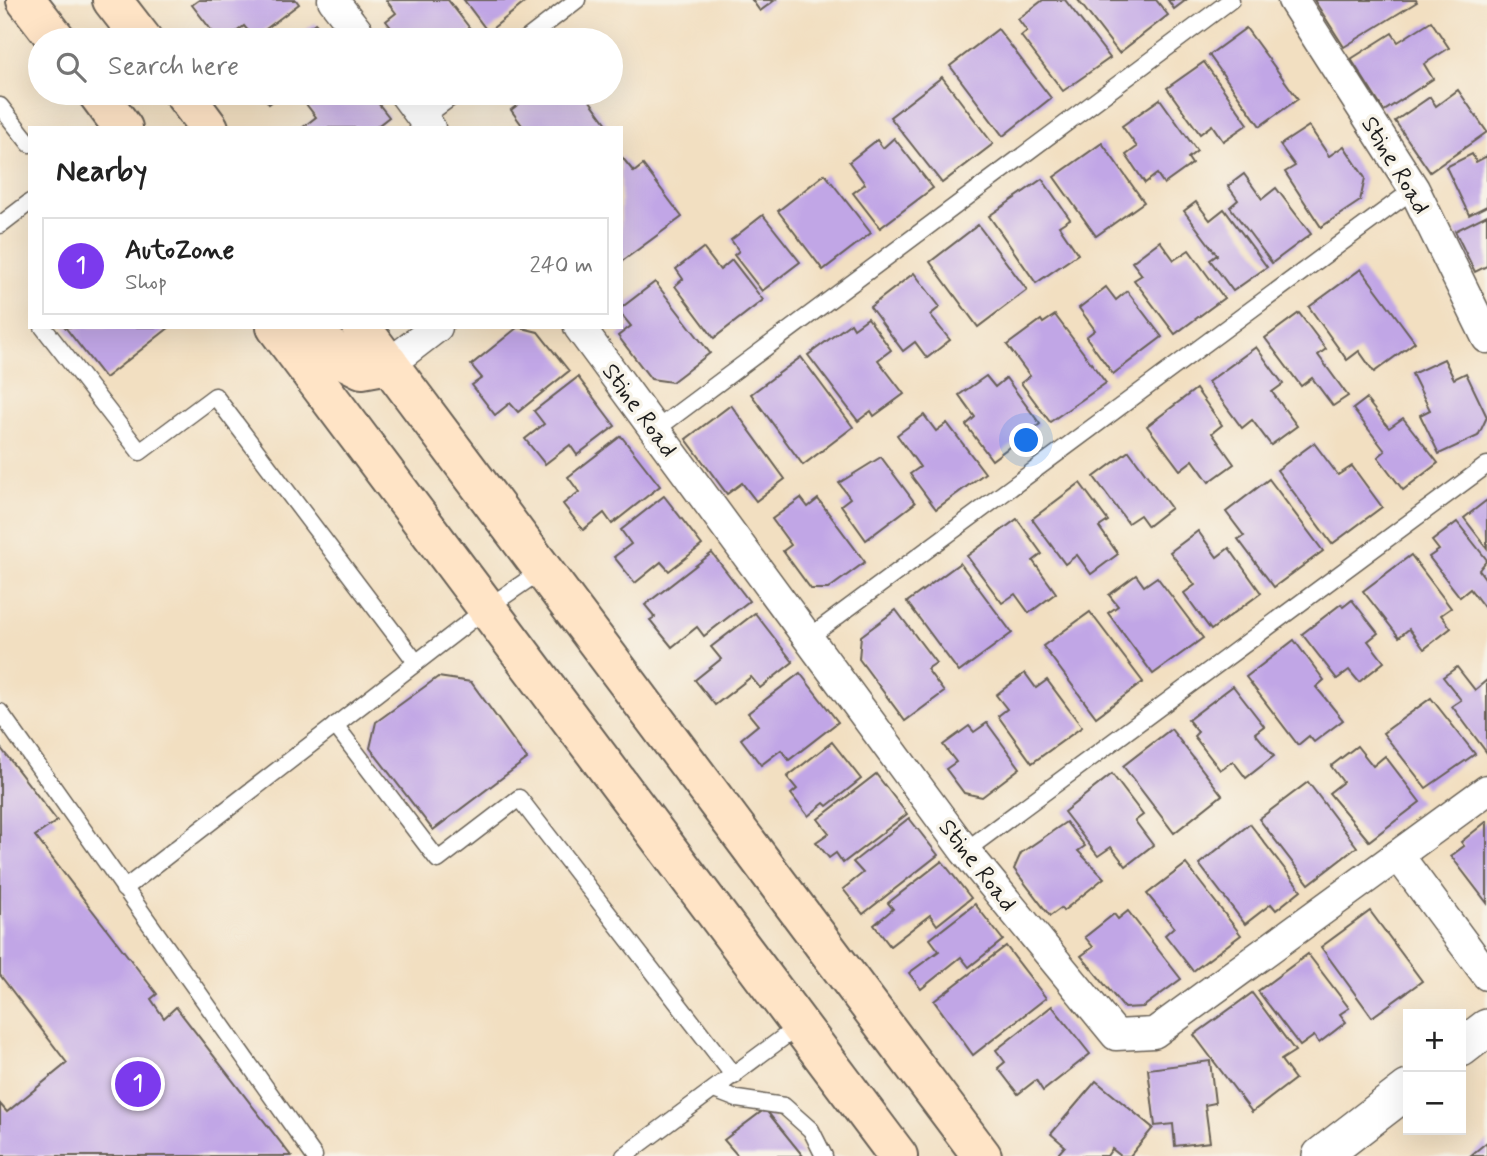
<!DOCTYPE html>
<meta charset="utf-8">
<style>
:root{--surface:#fff;--page:#f6f6f6;--text:#222;--muted:#767676;--line:#e0e0e0;--accent:#7c3aed}
body{margin:0;font-family:Mynerve,sans-serif;background:var(--page);color:var(--text)}
.controls{position:absolute;right:21px;bottom:21px;display:grid;overflow:hidden;border-radius:0px;box-shadow:0 7px 28px #0002}
.controls button{width:63px;height:63px;display:grid;place-items:center;padding:0;border:0;border-bottom:2px solid var(--line);background:var(--surface);color:var(--text);font:35px sans-serif}
.you{position:absolute;left:1027px;top:441px;width:24px;height:24px;margin:-18px;border:5px solid #fff;border-radius:50%;background:#1a73e8;box-shadow:0 0 0 10px #1a73e833}
.badge{display:grid;place-items:center;width:46px;height:46px;border-radius:50%;background:var(--accent);color:#fff;font-size:23px;font-weight:700}
.pin{position:absolute;translate:-50% -50%;border:4px solid #fff;box-shadow:0 2px 7px #0006}
.list{margin:0;padding:0;list-style:none}
h2{display:flex;justify-content:space-between;align-items:center;height:91px;margin:0;padding:0 28px;font-size:30px}
h2 small{font-size:23px;font-weight:400;color:var(--muted)}
.list li{display:grid;grid-template-columns:46px 1fr auto;gap:21px;align-items:center;box-sizing:border-box;height:98px;margin:0 14px 14px;padding:0 14px;border:2px solid var(--line);border-radius:0px}
.list b{display:block;font-size:26px;white-space:nowrap}
.list p{margin:0;font-size:23px;white-space:nowrap;color:var(--muted)}
.list em{font-size:23px;font-style:normal;color:var(--muted)}
.icon{flex:none;width:38px;height:38px;fill:none;stroke:currentColor;stroke-width:2;stroke-linecap:round;stroke-linejoin:round}
.map{position:relative;flex:none;width:1487px;height:1156px;overflow:hidden}
.search{position:absolute;background:var(--surface);box-shadow:0 7px 28px #0002;left:28px;top:28px;width:595px;height:77px;display:flex;align-items:center;gap:18px;box-sizing:border-box;padding:0 24px;border-radius:38px;color:var(--muted);font-size:26px}
.panel{position:absolute;background:var(--surface);box-shadow:0 7px 28px #0002;left:28px;top:126px;width:595px;height:203px;border-radius:0px}
.map>svg:first-child{display:block}
.building{fill:#c1a6e6}
.lines{fill:none;stroke-linecap:round;stroke-linejoin:round}
.service-casing{stroke:#676056;stroke-width:19}
.minor-casing{stroke:#676056;stroke-width:33}
.tertiary-casing{stroke:#676056;stroke-width:40}
.secondary-casing{stroke:#676056;stroke-width:42}
.service{stroke:#fff;stroke-width:16}
.minor{stroke:#fff;stroke-width:30}
.tertiary{stroke:#fff;stroke-width:37}
.secondary{stroke:#ffe4c6;stroke-width:38}
.labels{text-anchor:middle;stroke-width:7;stroke-linejoin:round;paint-order:stroke}
.street-label{font-size:24px;fill:#1c1c1c;stroke:#f7f3e8}
</style>
<div class="map">
<svg width="1487" height="1156" viewBox="0 0 1487 1156">
<rect width="100%" height="100%" fill="#f7f3e8"/>
<filter id="ink" filterUnits="userSpaceOnUse"><feTurbulence type="fractalNoise" baseFrequency=".0143" numOctaves="2"/><feDisplacementMap in="SourceGraphic" scale="14" xChannelSelector="R" yChannelSelector="G"/><feConvolveMatrix kernelMatrix="1 2 1 2 8 2 1 2 1" color-interpolation-filters="sRGB"/></filter>
<filter id="wash" filterUnits="userSpaceOnUse"><feTurbulence type="fractalNoise" baseFrequency=".00686" numOctaves="4" result="noise"/><feDisplacementMap in="SourceGraphic" scale="28" xChannelSelector="R" yChannelSelector="G"/><feGaussianBlur stdDeviation="1.57" result="paint"/><feColorMatrix in="noise" values="0 0 0 0 0 0 0 0 0 0 0 0 0 0 0 0 0 1.4 0 .05"/><feComposite in="paint" operator="in"/></filter>
<g filter="url(#wash)">
<rect width="100%" height="100%" fill="#f2dfc1"/>
<g id="blocks">
<g class="building">
<path d="M199 0H296L299 4 254 38 244 26 226 40H219L192 5Z"/>
<path d="M386 0H448L472 31 460 40H401L386 21 396 13Z"/>
<path d="M464 0H528L488 32Z"/>
<path d="M752 0H775L760 11Z"/>
<path d="M1043 0H1065L1110 58 1063 91 1021 36 1027 31 1018 19Z"/>
<path d="M1078 0H1156L1168 15 1119 53Z"/>
<path d="M1168 0H1186L1174 9Z"/>
<path d="M1314 0H1416L1417 2 1344 47Z"/>
<path d="M1431 21 1449 48 1424 64 1433 79 1384 111 1351 59 1392 33 1398 42Z"/>
<path d="M315 23 329 40H292Z"/>
<path d="M1246 28 1298 99 1260 126 1209 55Z"/>
<path d="M998 29 1051 98 1003 136 950 66Z"/>
<path d="M1204 62 1248 124 1223 141 1212 125 1200 134 1167 88Z"/>
<path d="M942 77 993 144 942 183 890 117Z"/>
<path d="M1458 90 1487 132 1430 172 1395 121 1430 97 1436 106Z"/>
<path d="M261 93H283L269 104Z"/>
<path d="M320 93H370L389 117 375 128H302L316 117 306 104Z"/>
<path d="M533 93H584L610 128H524L511 110Z"/>
<path d="M1160 99 1197 151 1188 158 1192 164 1164 184 1157 174 1145 183 1126 155 1137 147 1122 126Z"/>
<path d="M1309 126 1329 156 1344 146 1365 178 1360 201 1321 227 1285 172 1295 166 1280 145Z"/>
<path d="M894 138 933 188 880 228 853 193 865 184 849 162 877 140 883 148Z"/>
<path d="M1102 143 1144 202 1096 236 1054 177Z"/>
<path d="M1472 154 1476 162 1487 156V206L1469 215 1446 167Z"/>
<path d="M621 156 634 172 643 165 682 217 621 262Z"/>
<path d="M825 174 871 233 823 270 778 211Z"/>
<path d="M1244 174 1262 199 1276 188 1311 234 1272 263 1230 207 1238 200 1228 186Z"/>
<path d="M1042 179 1070 219 1059 226 1078 254 1036 283 989 216Z"/>
<path d="M1196 202 1210 220 1224 209 1267 267 1233 291 1210 260 1217 255 1184 211Z"/>
<path d="M763 215 800 262 762 291 734 255 739 251 731 240Z"/>
<path d="M1487 215V266L1475 272 1455 231Z"/>
<path d="M978 225 1027 290 978 327 930 262Z"/>
<path d="M1160 241 1174 260 1189 250 1224 298 1175 334 1134 280 1142 275 1132 262Z"/>
<path d="M703 248 720 270 732 260 763 300 714 338 675 286 683 279 676 269Z"/>
<path d="M1361 269 1415 342 1374 372 1359 351 1347 360 1309 307Z"/>
<path d="M914 273 940 307 930 315 950 340 927 358 915 342 903 351 870 307Z"/>
<path d="M655 282 710 353 672 382 651 379 618 336 631 326 621 314V308Z"/>
<path d="M1106 287 1116 300 1127 291 1162 337 1113 374 1086 337 1095 330 1079 308Z"/>
<path d="M1299 313 1326 349 1318 355 1348 396 1333 406 1312 378 1301 386 1265 338Z"/>
<path d="M1055 315 1106 383 1050 422 1021 383 1030 376 1007 345 1041 320 1043 323Z"/>
<path d="M868 318 891 350 878 360 904 394 874 416 871 411 858 421 808 355 851 323 854 328Z"/>
<path d="M65 327H170L105 378Z"/>
<path d="M518 327 538 332 569 371 518 412 510 403 495 415 472 385 482 378 471 365Z"/>
<path d="M1256 347 1283 384 1272 392 1297 426 1271 445 1252 420 1242 428 1208 382Z"/>
<path d="M801 357 853 427 803 465 751 394Z"/>
<path d="M1444 359 1454 379 1466 373 1487 417 1478 436 1439 454 1420 415 1430 410 1412 374Z"/>
<path d="M986 376 995 387 1006 378 1040 424 992 460 966 425 975 417 959 395Z"/>
<path d="M578 377 615 426 577 455 570 445 545 464 525 439 544 424 534 411Z"/>
<path d="M1196 389 1222 425 1212 433 1234 464 1209 482 1193 460 1180 470 1147 426Z"/>
<path d="M1366 399 1389 428 1403 418 1438 463 1403 490 1378 457 1385 451 1353 409Z"/>
<path d="M731 405 785 479 756 501 742 483 727 494 686 439Z"/>
<path d="M924 415 936 431 947 423 985 473 936 509 910 474 920 467 897 435Z"/>
<path d="M621 436 660 486 612 524 604 513 583 530 563 504 579 492 568 477Z"/>
<path d="M1314 443 1338 475 1352 466 1382 507 1332 544 1277 470Z"/>
<path d="M1129 451 1171 508 1148 526 1140 515 1128 523 1094 477Z"/>
<path d="M881 457 915 503 866 540 841 505 850 498 839 483Z"/>
<path d="M1269 479 1323 551 1274 587 1238 539 1244 536 1226 512Z"/>
<path d="M1080 483 1108 521 1099 527 1118 554 1091 574 1077 555 1065 564 1032 519Z"/>
<path d="M664 496 702 545 669 571 661 562 635 583 614 557 631 544 621 530Z"/>
<path d="M801 498 808 507 818 499 865 562 828 589H811L783 551 791 545 772 519Z"/>
<path d="M1487 500V548L1464 518Z"/>
<path d="M1017 519 1042 554 1033 561 1056 593 1029 613 1015 594 1002 603 967 556Z"/>
<path d="M1457 522 1487 560 1479 570 1487 581V611L1470 589 1460 597 1429 557 1439 550 1432 541Z"/>
<path d="M1198 531 1217 557 1229 548 1261 593 1211 630 1184 593 1195 585 1170 552Z"/>
<path d="M712 553 749 601 704 636 697 627 672 647 650 620 655 617 645 605Z"/>
<path d="M1411 555 1451 608 1441 615 1451 628 1424 649 1409 629 1399 637 1363 591Z"/>
<path d="M960 563 1012 633 959 672 907 602Z"/>
<path d="M1136 575 1144 586 1157 577 1203 638 1153 674 1108 613 1118 606 1109 595Z"/>
<path d="M1352 600 1378 633 1368 641 1384 662 1359 682 1349 670 1337 679 1302 634 1341 604 1343 607Z"/>
<path d="M896 610 936 663 927 669 944 692 905 721 859 659 861 636Z"/>
<path d="M1090 612 1143 682 1096 717 1043 646Z"/>
<path d="M755 613 793 662 760 688 751 677 715 705 695 680 721 659 711 647Z"/>
<path d="M1294 640 1324 680 1316 687 1343 720 1314 742 1309 736 1298 745 1246 677Z"/>
<path d="M1457 667 1475 690 1487 680V753L1452 706 1461 700 1443 677Z"/>
<path d="M800 673 838 722 789 760 781 750 761 765 741 739 758 725 748 713Z"/>
<path d="M1025 673 1036 688 1047 680 1082 727 1032 763 998 716 1007 709 996 695Z"/>
<path d="M438 677 471 682 527 759 433 830 370 748 376 722Z"/>
<path d="M1233 686 1264 726 1255 733 1274 756 1246 778 1233 761 1220 770 1194 736 1198 732 1188 720Z"/>
<path d="M1431 698 1475 754 1426 788 1383 733Z"/>
<path d="M987 723 1020 768 982 797 964 793 946 769 956 762 943 745 969 726 974 732Z"/>
<path d="M1171 729 1222 795 1174 833 1123 766Z"/>
<path d="M832 742 861 779 827 806 824 803 808 816 791 794 797 789 787 777Z"/>
<path d="M1357 746 1373 766 1385 756 1420 802 1369 841 1329 793 1343 782 1331 766Z"/>
<path d="M0 747 57 821 35 836 157 994 151 999 164 1018 176 1007 291 1156H0V1104L7 1112 67 1063 0 975Z"/>
<path d="M876 774 907 814 843 863 836 853 829 858 816 842 829 833 818 819Z"/>
<path d="M1112 774 1143 815 1135 821 1153 845 1126 866 1111 847 1098 856 1064 812Z"/>
<path d="M1308 782 1357 847 1309 884 1259 819Z"/>
<path d="M909 818 938 855 863 914 843 889 863 873 853 862Z"/>
<path d="M1487 821V903L1451 856 1464 846 1461 842Z"/>
<path d="M1066 822 1085 846 1078 851 1104 878 1063 911 1061 908 1050 916 1014 869 1021 853Z"/>
<path d="M1250 824 1301 890 1276 910 1271 904 1245 924 1199 864Z"/>
<path d="M942 861 971 898 937 925 930 915 890 946 874 925 893 909 888 903Z"/>
<path d="M1186 864 1241 935 1193 971 1165 935 1174 927 1147 894Z"/>
<path d="M975 904 1003 940 969 967 961 957 921 989 909 973 939 951 930 939Z"/>
<path d="M1128 911 1181 979 1143 1007 1124 1008 1081 956 1093 947 1085 937 1114 914 1118 919Z"/>
<path d="M1370 911 1422 981 1372 1017 1321 947Z"/>
<path d="M1006 946 1046 998 973 1055 934 1001Z"/>
<path d="M1308 954 1349 1008 1340 1014 1346 1022 1319 1043 1314 1036 1300 1046 1258 991Z"/>
<path d="M1252 993 1295 1051 1281 1060 1295 1079 1252 1112 1194 1035Z"/>
<path d="M1052 1006 1090 1054 1043 1091 1036 1080 1018 1094 998 1068 1005 1062 996 1050Z"/>
<path d="M1210 1061 1215 1103 1205 1105 1210 1142 1175 1146 1173 1124 1155 1126 1148 1069Z"/>
<path d="M1096 1081 1153 1128 1130 1156H1121L1112 1149 1107 1156H1061L1058 1154 1065 1146 1051 1134Z"/>
<path d="M765 1109 803 1156H738L724 1140Z"/>
<path d="M1487 1142V1156H1470Z"/>
</g>
</g>
</g>
<g filter="url(#ink)">
<use href="#blocks" fill-opacity="0" stroke="#676056" stroke-width="2"/>
<g class="lines">
<g class="service-casing">
<g id="service">
<path d="M525 40 577 0"/>
<path d="M0 106 30 144"/>
<path d="M423 118 457 93"/>
<path d="M0 225 30 202"/>
<path d="M43 327 140 452 215 396 416 662"/>
<path d="M654 431 1231 0"/>
<path d="M808 638 1414 189"/>
<path d="M0 712 314 1156"/>
<path d="M335 725 438 860 519 798 734 1076"/>
<path d="M965 851 1487 465"/>
<path d="M124 889 487 608 542 570"/>
<path d="M714 1090 737 1099 784 1106 811 1130 824 1156"/>
<path d="M624 1156 800 1025"/>
</g>
</g>
<g class="minor-casing">
<g id="minor">
<path d="M333 0 364 40"/>
<path d="M1293 0 1414 189 1487 338"/>
<path d="M404 93 430 128"/>
<path d="M579 327 965 851 1116 1035 1154 1033 1487 790"/>
<path d="M389 364 437 327"/>
<path d="M1398 855 1487 975"/>
</g>
</g>
<g class="tertiary-casing">
<g id="tertiary">
<path d="M1461 1048 1487 1028"/>
<path d="M1321 1156 1408 1089"/>
</g>
</g>
<g class="secondary-casing">
<g id="secondary">
<path d="M26 0 57 40"/>
<path d="M112 0 143 40"/>
<path d="M97 93 123 128"/>
<path d="M183 93 209 128"/>
<path d="M276 327 898 1156"/>
<path d="M309 327 342 359 362 369 389 364"/>
<path d="M361 327 982 1156"/>
</g>
</g>
<use href="#service" class="service"/>
<use href="#minor" class="minor"/>
<use href="#tertiary" class="tertiary"/>
<use href="#secondary" class="secondary"/>
</g>
</g>
<g class="labels">
<g class="street-label">
<text transform="translate(1396 165) rotate(59)" y="8">Stine Road</text>
<text transform="translate(640 410) rotate(54)" y="8">Stine Road</text>
<text transform="translate(978 865) rotate(52)" y="8">Stine Road</text>
</g>
</g>
</svg>
<div class="controls">
<button>+</button>
<button>−</button>
</div>
<div class="you"></div>
<div class="pin badge" style="left:138px;top:1084px">1</div>
<div class="search"><svg class="icon" aria-label="search" viewBox="0 0 24 24"><circle cx="10" cy="10" r="6"/><path d="M15 15l6 6"/></svg>Search here</div>
<section class="panel">
<h2>Nearby<small></small></h2>
<ul class="list">
<li><span class="badge">1</span><div><b>AutoZone</b><p>Shop</p></div><em>240 m</em></li>
</ul>
</section>
</div>
